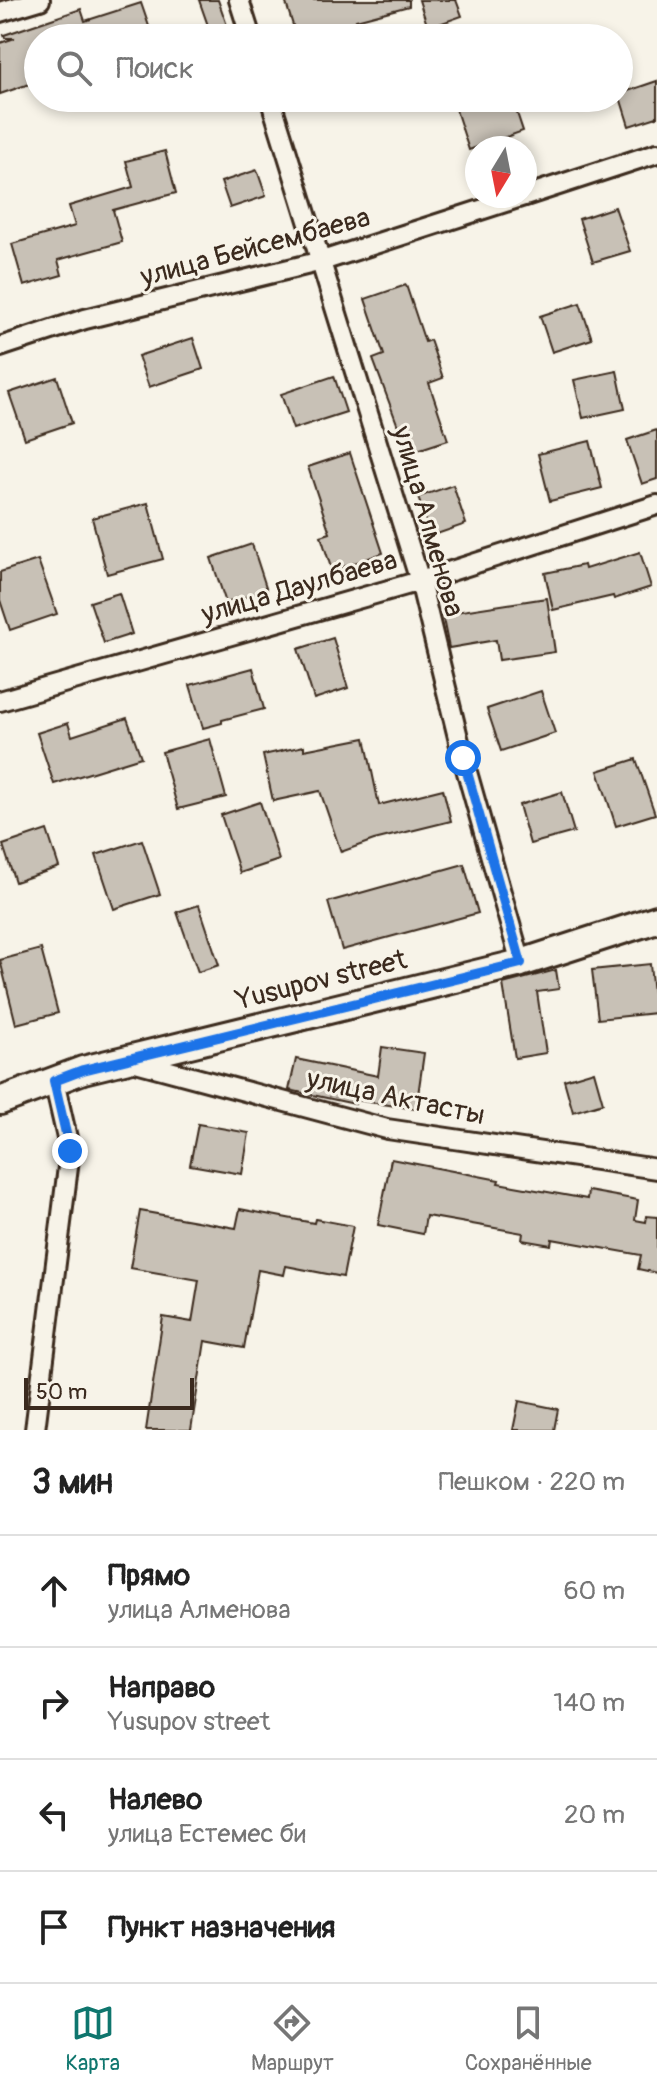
<!DOCTYPE html>
<html lang="ru">
<meta charset="utf-8">
<style>
:root{--surface:#fff;--page:#f2f2f2;--text:#222;--muted:#767676;--line:#e0e0e0;--accent:#0f766e}
body{margin:0;font-family:Pangolin,sans-serif;background:var(--page);color:var(--text)}
.compass{position:absolute;left:465px;top:136px;width:72px;height:72px;border-radius:50%;background:var(--surface);box-shadow:0 4px 12px #0003;rotate:190deg}
.scale{position:absolute;left:24px;bottom:20px;width:170px;box-sizing:border-box;padding-left:8px;border:4px solid #3b2a1e;border-top:0;font-size:22px;line-height:28px;white-space:nowrap;color:#3b2a1e;-webkit-text-stroke:6px #f7f3e8;paint-order:stroke}
.stop{position:absolute;width:24px;height:24px;margin:-18px;border:6px solid #1a73e8;border-radius:50%;background:#fff}
.stop.end{background:#1a73e8;border-color:#fff;box-shadow:0 2px 8px #0008}
.list{margin:0;padding:0;list-style:none}
h2{display:flex;justify-content:space-between;align-items:center;height:104px;margin:0;padding:0 32px;font-size:34px}
h2 small{font-size:26px;font-weight:400;color:var(--muted)}
.list li{display:grid;grid-template-columns:52px 1fr auto;gap:24px;align-items:center;box-sizing:border-box;height:112px;padding:0 32px;border-top:2px solid var(--line)}
.list b{display:block;font-size:30px;white-space:nowrap}
.list p{margin:0;font-size:26px;white-space:nowrap;color:var(--muted)}
.list em{font-size:26px;font-style:normal;color:var(--muted)}
.icon{flex:none;width:44px;height:44px;fill:none;stroke:currentColor;stroke-width:2;stroke-linecap:round;stroke-linejoin:round}
.map{position:relative;flex:none;width:657px;height:1430px;overflow:hidden}
.search{position:absolute;background:var(--surface);box-shadow:0 4px 12px #0003;left:24px;right:24px;top:24px;height:88px;display:flex;align-items:center;gap:20px;box-sizing:border-box;padding:0 28px;border-radius:44px;color:var(--muted);font-size:30px}
.sheet{height:552px;background:var(--surface)}
nav{display:flex;justify-content:space-around;align-items:center;box-sizing:border-box;height:112px;border-top:2px solid var(--line);background:var(--surface);font-size:22px;color:var(--muted)}
nav a{display:grid;justify-items:center;gap:4px}
nav .on{color:var(--accent)}
.map>svg:first-child{display:block}
.building{fill:#c8c1b6;stroke:#3b2a1e;stroke-width:2}
.lines{fill:none;stroke-linecap:round;stroke-linejoin:round}
.street-casing{stroke:#3b2a1e;stroke-width:24}
.secondary-casing{stroke:#3b2a1e;stroke-width:32}
.street{stroke:#f7f3e8;stroke-width:18}
.secondary{stroke:#f7f3e8;stroke-width:26}
.route{stroke:#1a73e8;stroke-width:10}
.labels{text-anchor:middle;stroke-width:6;stroke-linejoin:round;paint-order:stroke}
.street-label{font-size:28px;fill:#3b2a1e;stroke:#f7f3e8}
</style>
<div class="map">
<svg width="657" height="1430" viewBox="0 0 657 1430">
<rect width="100%" height="100%" fill="#f7f3e8"/>
<filter id="ink" filterUnits="userSpaceOnUse"><feTurbulence type="fractalNoise" baseFrequency=".0125" numOctaves="2"/><feDisplacementMap in="SourceGraphic" scale="16" xChannelSelector="R" yChannelSelector="G"/><feConvolveMatrix kernelMatrix="1 2 1 2 8 2 1 2 1" color-interpolation-filters="sRGB"/></filter>
<g filter="url(#ink)">
<g class="building">
<path d="M199 0H218L229 31 212 37Z"/>
<path d="M285 0H409V6L356 20 358 26 322 38H297Z"/>
<path d="M419 0H456L462 16 428 28Z"/>
<path d="M141 3 153 38H38V81L0 94V43L15 38H5L4 35 81 9 85 21Z"/>
<path d="M657 81V117L629 126 619 94Z"/>
<path d="M482 98H512L523 131 469 150 455 107Z"/>
<path d="M165 151 176 193 113 210 122 242 58 260 62 275 24 286 12 244 75 226 69 206 133 187 126 161Z"/>
<path d="M257 170 266 196 230 208 221 182Z"/>
<path d="M615 207 630 251 593 262 579 219Z"/>
<path d="M406 285 425 342 430 340 443 378 429 383 448 440 408 453 373 359 384 355 365 299Z"/>
<path d="M580 303 592 339 552 352 540 316Z"/>
<path d="M193 338 203 369 149 387 138 356Z"/>
<path d="M617 371 625 409 583 418 574 380Z"/>
<path d="M334 376 346 412 293 429 281 394Z"/>
<path d="M57 377 72 423 25 439 9 393Z"/>
<path d="M657 430V479L642 484 627 440Z"/>
<path d="M590 441 602 488 550 501 538 454Z"/>
<path d="M350 453 383 553 332 571 321 536 330 533 308 467Z"/>
<path d="M453 485 466 524 431 536 418 497Z"/>
<path d="M148 503 163 559 107 574 92 518Z"/>
<path d="M252 544 267 590 226 603 211 558Z"/>
<path d="M640 552 651 587 614 599 613 596 553 610 545 573 584 565 585 569Z"/>
<path d="M38 560 57 614 10 630 0 600V572Z"/>
<path d="M119 593 132 634 104 643 90 602Z"/>
<path d="M547 598 555 652 499 660 496 640 449 648 442 614Z"/>
<path d="M333 638 348 688 314 699 298 649Z"/>
<path d="M253 668 264 709 222 720V723L203 728 190 685Z"/>
<path d="M541 691 555 733 501 751 487 709Z"/>
<path d="M127 718 141 757 54 784 37 733 68 723 72 736Z"/>
<path d="M365 738 379 805 443 789 451 821 374 840 341 852 320 791 273 801 263 755 304 746V750Z"/>
<path d="M210 739 226 797 178 809 162 752Z"/>
<path d="M636 759 655 814 616 826 598 771Z"/>
<path d="M562 792 574 832 530 844 519 805Z"/>
<path d="M260 802 279 860 240 873 221 815Z"/>
<path d="M47 830 59 867 15 882 3 845Z"/>
<path d="M142 840 160 894 114 909 96 855Z"/>
<path d="M464 864 478 913 342 950 328 902Z"/>
<path d="M199 905 219 965 198 972 177 912Z"/>
<path d="M41 949 58 1013 16 1024 0 960Z"/>
<path d="M650 964 655 1013 598 1019 592 970Z"/>
<path d="M556 970 559 989 537 992 546 1053 515 1058 503 984Z"/>
<path d="M382 1047 424 1053 416 1109 356 1100 355 1104 289 1090 296 1059 378 1076Z"/>
<path d="M594 1071 603 1103 573 1112 564 1080Z"/>
<path d="M198 1124 249 1133 242 1174 190 1165Z"/>
<path d="M391 1159 499 1180 498 1183 587 1199 588 1191 638 1200 635 1220 646 1222 647 1216 657 1217V1273L638 1269 641 1255 552 1239 551 1245 522 1240 523 1233 426 1216 423 1234 378 1225Z"/>
<path d="M240 1209 314 1223 315 1219 353 1226 343 1277 286 1266 284 1275 258 1270 244 1348 205 1341 191 1430H146L163 1317 192 1322 199 1280 130 1268 140 1211 236 1228Z"/>
<path d="M519 1401 558 1409 554 1430H513Z"/>
</g>
<g class="lines">
<g class="street-casing">
<g id="street">
<path d="M239 0 251 38"/>
<path d="M0 12 40 0"/>
<path d="M270 98 420 581 463 758 521 963"/>
<path d="M525 196 657 153"/>
<path d="M0 347 85 319 322 261 524 196"/>
<path d="M0 701 420 581 657 505"/>
<path d="M132 1061 387 1129 657 1169"/>
<path d="M35 1430 70 1151 54 1081"/>
</g>
</g>
<g class="secondary-casing">
<path id="secondary" d="M0 1101 83 1070 521 963 657 919"/>
</g>
<use href="#street" class="street"/>
<use href="#secondary" class="secondary"/>
</g>
</g>
<g class="lines" filter="url(#ink)">
<path class="route" d="M70 1151 54 1081 83 1070 521 963 463 758"/>
</g>
<g class="labels">
<g class="street-label">
<text transform="translate(255 246) rotate(-15)" y="10">улица Бейсембаева</text>
<text transform="translate(429 521) rotate(74)" y="10">улица Алменова</text>
<text transform="translate(299 586) rotate(-16)" y="10">улица Даулбаева</text>
<text transform="translate(321 979) rotate(-14)" y="10">Yusupov street</text>
<text transform="translate(396 1096) rotate(12)" y="10">улица Актасты</text>
</g>
</g>
</svg>
<svg class="compass" viewBox="-18 -18 36 36"><path d="M0-13l5 13h-10z" fill="#e53935"/><path d="M0 13l5-13h-10z" fill="#767676"/></svg>
<div class="scale">50 m</div>
<div class="stop" style="left:463px;top:758px"></div>
<div class="stop end" style="left:70px;top:1151px"></div>
<div class="search"><svg class="icon" aria-label="search" viewBox="0 0 24 24"><circle cx="10" cy="10" r="6"/><path d="M15 15l6 6"/></svg>Поиск</div>
</div>
<section class="sheet">
<h2>3 мин<small>Пешком · 220 m</small></h2>
<ul class="list">
<li><svg class="icon" aria-label="ahead" viewBox="0 0 24 24"><path d="M12 20V5M6 11l6-6 6 6"/></svg><div><b>Прямо</b><p>улица Алменова</p></div><em>60 m</em></li>
<li><svg class="icon" aria-label="right" viewBox="0 0 24 24"><path d="M7 20v-9h11M14 6l5 5-5 5"/></svg><div><b>Направо</b><p>Yusupov street</p></div><em>140 m</em></li>
<li><svg class="icon" aria-label="left" viewBox="0 0 24 24"><path d="M17 20v-9H6M10 6l-5 5 5 5"/></svg><div><b>Налево</b><p>улица Естемес би</p></div><em>20 m</em></li>
<li><svg class="icon" aria-label="arrive" viewBox="0 0 24 24"><path d="M6 21V4h12l-3 4 3 4H6"/></svg><div><b>Пункт назначения</b></div></li>
</ul>
</section>
<nav>
<a class="on"><svg class="icon" aria-label="map" viewBox="0 0 24 24"><path d="M3 6l6-2 6 2 6-2v14l-6 2-6-2-6 2zM9 4v14M15 6v14"/></svg>Карта</a>
<a><svg class="icon" aria-label="directions" viewBox="0 0 24 24"><path d="M12 3l9 9-9 9-9-9zM9 14v-3h6M13 9l2 2-2 2"/></svg>Маршрут</a>
<a><svg class="icon" aria-label="saved" viewBox="0 0 24 24"><path d="M7 4h10v16l-5-4-5 4z"/></svg>Сохранённые</a>
</nav>
